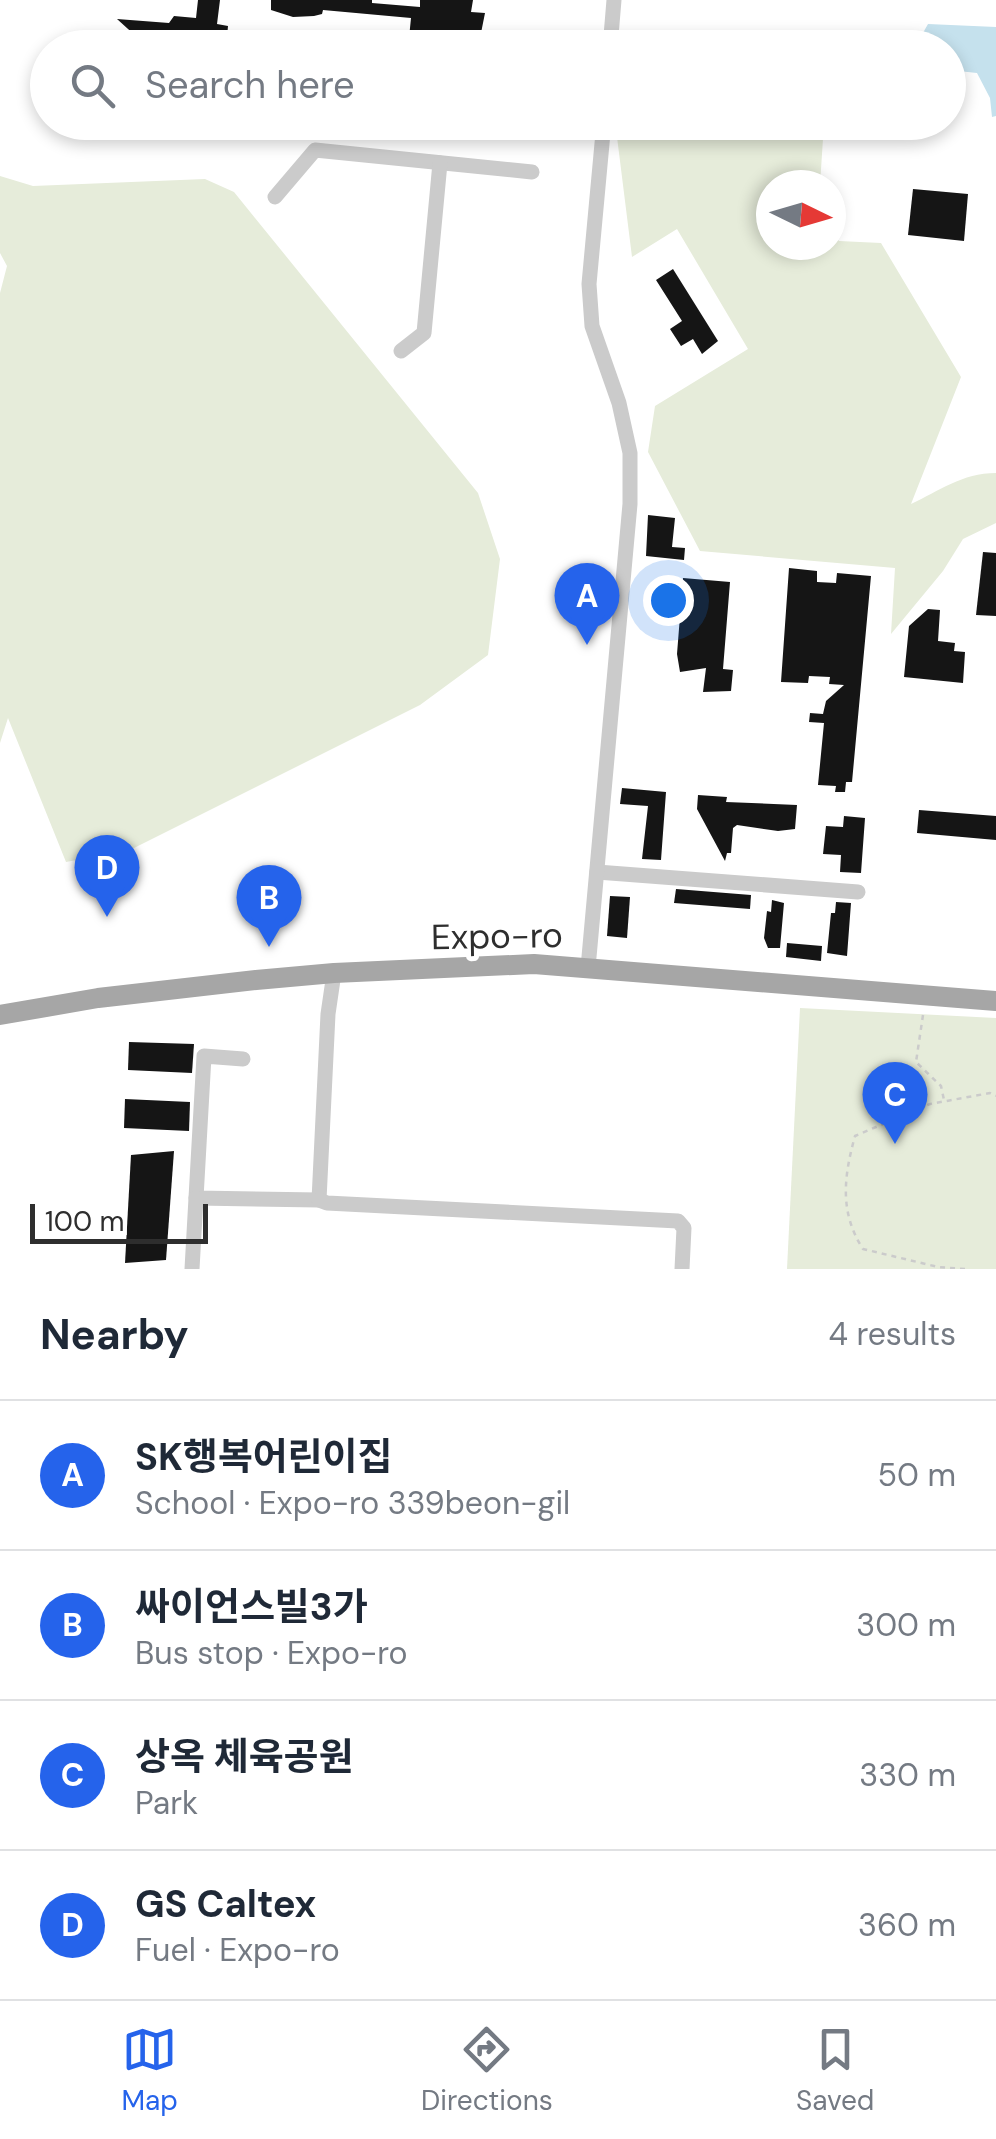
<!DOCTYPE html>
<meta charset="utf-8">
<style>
:root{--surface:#fff;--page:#f2f2f3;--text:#1f2937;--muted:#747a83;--line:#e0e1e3;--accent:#2563eb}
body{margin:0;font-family:"DM Sans","Noto Sans KR",sans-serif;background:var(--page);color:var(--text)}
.compass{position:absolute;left:756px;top:170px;width:90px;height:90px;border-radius:50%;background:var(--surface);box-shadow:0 5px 15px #0003;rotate:95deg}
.scale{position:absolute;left:30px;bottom:25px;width:178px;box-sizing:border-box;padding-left:10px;border:5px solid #2e2e2e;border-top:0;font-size:28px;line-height:35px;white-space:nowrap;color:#2e2e2e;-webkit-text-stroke:8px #fff;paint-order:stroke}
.you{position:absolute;left:668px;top:600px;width:35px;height:35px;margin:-25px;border:8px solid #fff;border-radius:50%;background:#1a73e8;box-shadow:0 0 0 15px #1a73e833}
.badge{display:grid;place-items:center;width:65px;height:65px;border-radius:50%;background:var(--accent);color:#fff;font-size:32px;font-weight:700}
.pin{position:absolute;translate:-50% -82px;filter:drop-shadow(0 2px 5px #0008)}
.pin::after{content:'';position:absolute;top:52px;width:35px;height:30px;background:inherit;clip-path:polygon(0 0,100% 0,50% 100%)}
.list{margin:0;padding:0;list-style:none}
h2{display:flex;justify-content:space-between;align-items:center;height:130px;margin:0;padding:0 40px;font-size:42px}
h2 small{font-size:32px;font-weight:400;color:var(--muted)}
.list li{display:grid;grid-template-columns:65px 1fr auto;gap:30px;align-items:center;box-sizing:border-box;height:150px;padding:0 40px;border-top:2px solid var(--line)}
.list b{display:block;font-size:38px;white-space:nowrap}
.list p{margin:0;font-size:32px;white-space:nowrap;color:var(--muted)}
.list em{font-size:32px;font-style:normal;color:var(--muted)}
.icon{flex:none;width:55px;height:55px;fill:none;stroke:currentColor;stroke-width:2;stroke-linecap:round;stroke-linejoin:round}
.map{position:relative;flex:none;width:996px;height:1269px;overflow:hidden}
.search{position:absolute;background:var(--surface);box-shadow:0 5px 15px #0003;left:30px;right:30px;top:30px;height:110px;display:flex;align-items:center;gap:25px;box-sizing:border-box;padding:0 35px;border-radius:55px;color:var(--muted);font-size:38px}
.sheet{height:730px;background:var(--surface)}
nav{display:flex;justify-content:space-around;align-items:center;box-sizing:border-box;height:140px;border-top:2px solid var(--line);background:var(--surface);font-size:28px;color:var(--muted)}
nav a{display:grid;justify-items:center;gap:5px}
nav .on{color:var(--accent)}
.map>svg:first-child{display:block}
.green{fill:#e6ecda}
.water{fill:#c5e1ed}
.building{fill:#151515}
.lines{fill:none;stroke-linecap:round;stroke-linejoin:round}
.path{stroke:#cbcbcb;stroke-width:2.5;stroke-dasharray:5 5;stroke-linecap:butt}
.minor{stroke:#cbcbcb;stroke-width:15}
.major{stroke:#a6a6a6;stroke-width:20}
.labels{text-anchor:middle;stroke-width:10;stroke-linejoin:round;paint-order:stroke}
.street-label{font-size:35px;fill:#2e2e2e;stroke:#fff}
</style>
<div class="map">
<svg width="996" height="1269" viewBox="0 0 996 1269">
<rect width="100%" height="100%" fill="#fff"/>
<g class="green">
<path d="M692 123H824L820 185H771V245H831V230L839 241 881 243 961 377 911 504C939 491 962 473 996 473V523L963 539 943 571 891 634 895 568 700 551 648 452 655 406 748 349 677 229 632 257 617 137 688 140Z"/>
<path d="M0 176 33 186 205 179 234 192 478 493 500 559 488 655 420 705 130 850 66 862 8 718 0 743V293L7 266 0 253Z"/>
<path d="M800 1008 996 1018V1269H787Z"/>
</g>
<path class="water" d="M928 24 996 27V116L992 117 990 98 977 73 949 70 948 48 915 47Z"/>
<g class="building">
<path d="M198 0H220L217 24 228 26 226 48H149L117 19 169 23 174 16 196 18Z"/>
<path d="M271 0H372V3L420 7V0H473L471 12 485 13 478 48H408L411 18 323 10 322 14 314 16 293 17 271 10Z"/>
<path d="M913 189 968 194 964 241 908 235Z"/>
<path d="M673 269 718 341 702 354 693 339 681 346 670 329 682 321 656 280Z"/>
<path d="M648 515 675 518 672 547 685 548 684 560 646 556Z"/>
<path d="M983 552 996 553V616L976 615Z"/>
<path d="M789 568 817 571V582L836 583 837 573 871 576 852 782H846L845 792H835L836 786 818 785 824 723 809 722 810 713 823 714 826 701 844 685 829 684 830 677 809 676 808 683 781 682Z"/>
<path d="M683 578 730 582 723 669 733 670 731 691 703 692 706 668 680 672 677 654Z"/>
<path d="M928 609 940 610 938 641 955 643 954 651 965 652 963 683 904 677 909 626Z"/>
<path d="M622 788 666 792 661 860 642 859 648 806 620 804Z"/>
<path d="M698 795 727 797 726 802 797 805 795 829 778 831 737 825 733 828 731 853H727L725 861 697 809Z"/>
<path d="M919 810 996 816V840L917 833Z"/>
<path d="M844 816 865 818 861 873 840 872 841 855 823 854 826 826 843 827Z"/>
<path d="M676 889 751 895 750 909 674 903Z"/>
<path d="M610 896 630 897 627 938 607 936Z"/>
<path d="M772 900 784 903 780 948H768L764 938 767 911 771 912Z"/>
<path d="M836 902 851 903 847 956 827 953 831 913H835Z"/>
<path d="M787 943 822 946 821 961 786 957Z"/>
<path d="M129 1042 194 1044 192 1073 128 1070Z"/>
<path d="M125 1099 190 1102 189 1131 124 1128Z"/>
<path d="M174 1151 166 1260 125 1263 131 1155Z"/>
</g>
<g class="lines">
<g class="path">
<path d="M923 1015 916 1062 941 1086 944 1100"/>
<path d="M965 1269 938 1267 863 1249C839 1212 844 1176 855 1136L930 1104 990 1093 996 1096"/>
</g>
<g class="minor">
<path d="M610 48 614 0"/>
<path d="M275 197 315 150 532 172"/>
<path d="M401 351 424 333 440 163"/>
<path d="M597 872 858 892"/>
<path d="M588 968 630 504V453L619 403 592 326 589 284 604 122"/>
<path d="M243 1059 204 1056 196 1198 319 1200 328 1014 334 973"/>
<path d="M319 1200 327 1203 678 1221 684 1228 682 1269"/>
<path d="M192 1269 196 1198"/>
</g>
<path class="major" d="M0 1015 98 998 256 980 334 973 534 964 996 1001"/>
</g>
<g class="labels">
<g class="street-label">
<text transform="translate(497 936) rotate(-1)" y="12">Expo-ro</text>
</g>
</g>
</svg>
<svg class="compass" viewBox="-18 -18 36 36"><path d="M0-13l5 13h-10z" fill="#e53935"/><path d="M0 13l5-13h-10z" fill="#747a83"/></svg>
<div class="scale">100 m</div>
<div class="you"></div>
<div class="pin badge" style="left:587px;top:645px">A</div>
<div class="pin badge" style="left:269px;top:947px">B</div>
<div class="pin badge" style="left:895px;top:1144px">C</div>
<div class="pin badge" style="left:107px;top:917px">D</div>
<div class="search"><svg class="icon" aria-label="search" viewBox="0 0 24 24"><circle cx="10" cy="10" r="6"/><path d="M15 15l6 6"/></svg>Search here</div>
</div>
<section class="sheet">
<h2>Nearby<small>4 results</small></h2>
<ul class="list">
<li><span class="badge">A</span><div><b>SK행복어린이집</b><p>School · Expo-ro 339beon-gil</p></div><em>50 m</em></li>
<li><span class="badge">B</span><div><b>싸이언스빌3가</b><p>Bus stop · Expo-ro</p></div><em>300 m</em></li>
<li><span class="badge">C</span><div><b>상옥 체육공원</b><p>Park</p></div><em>330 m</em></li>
<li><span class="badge">D</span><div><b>GS Caltex</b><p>Fuel · Expo-ro</p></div><em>360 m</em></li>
</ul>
</section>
<nav>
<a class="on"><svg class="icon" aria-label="map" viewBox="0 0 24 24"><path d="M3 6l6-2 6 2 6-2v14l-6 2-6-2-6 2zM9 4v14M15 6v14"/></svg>Map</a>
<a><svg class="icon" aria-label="directions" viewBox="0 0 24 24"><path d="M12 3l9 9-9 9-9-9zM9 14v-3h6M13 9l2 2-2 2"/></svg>Directions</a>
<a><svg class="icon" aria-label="saved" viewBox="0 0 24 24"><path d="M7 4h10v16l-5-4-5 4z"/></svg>Saved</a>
</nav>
